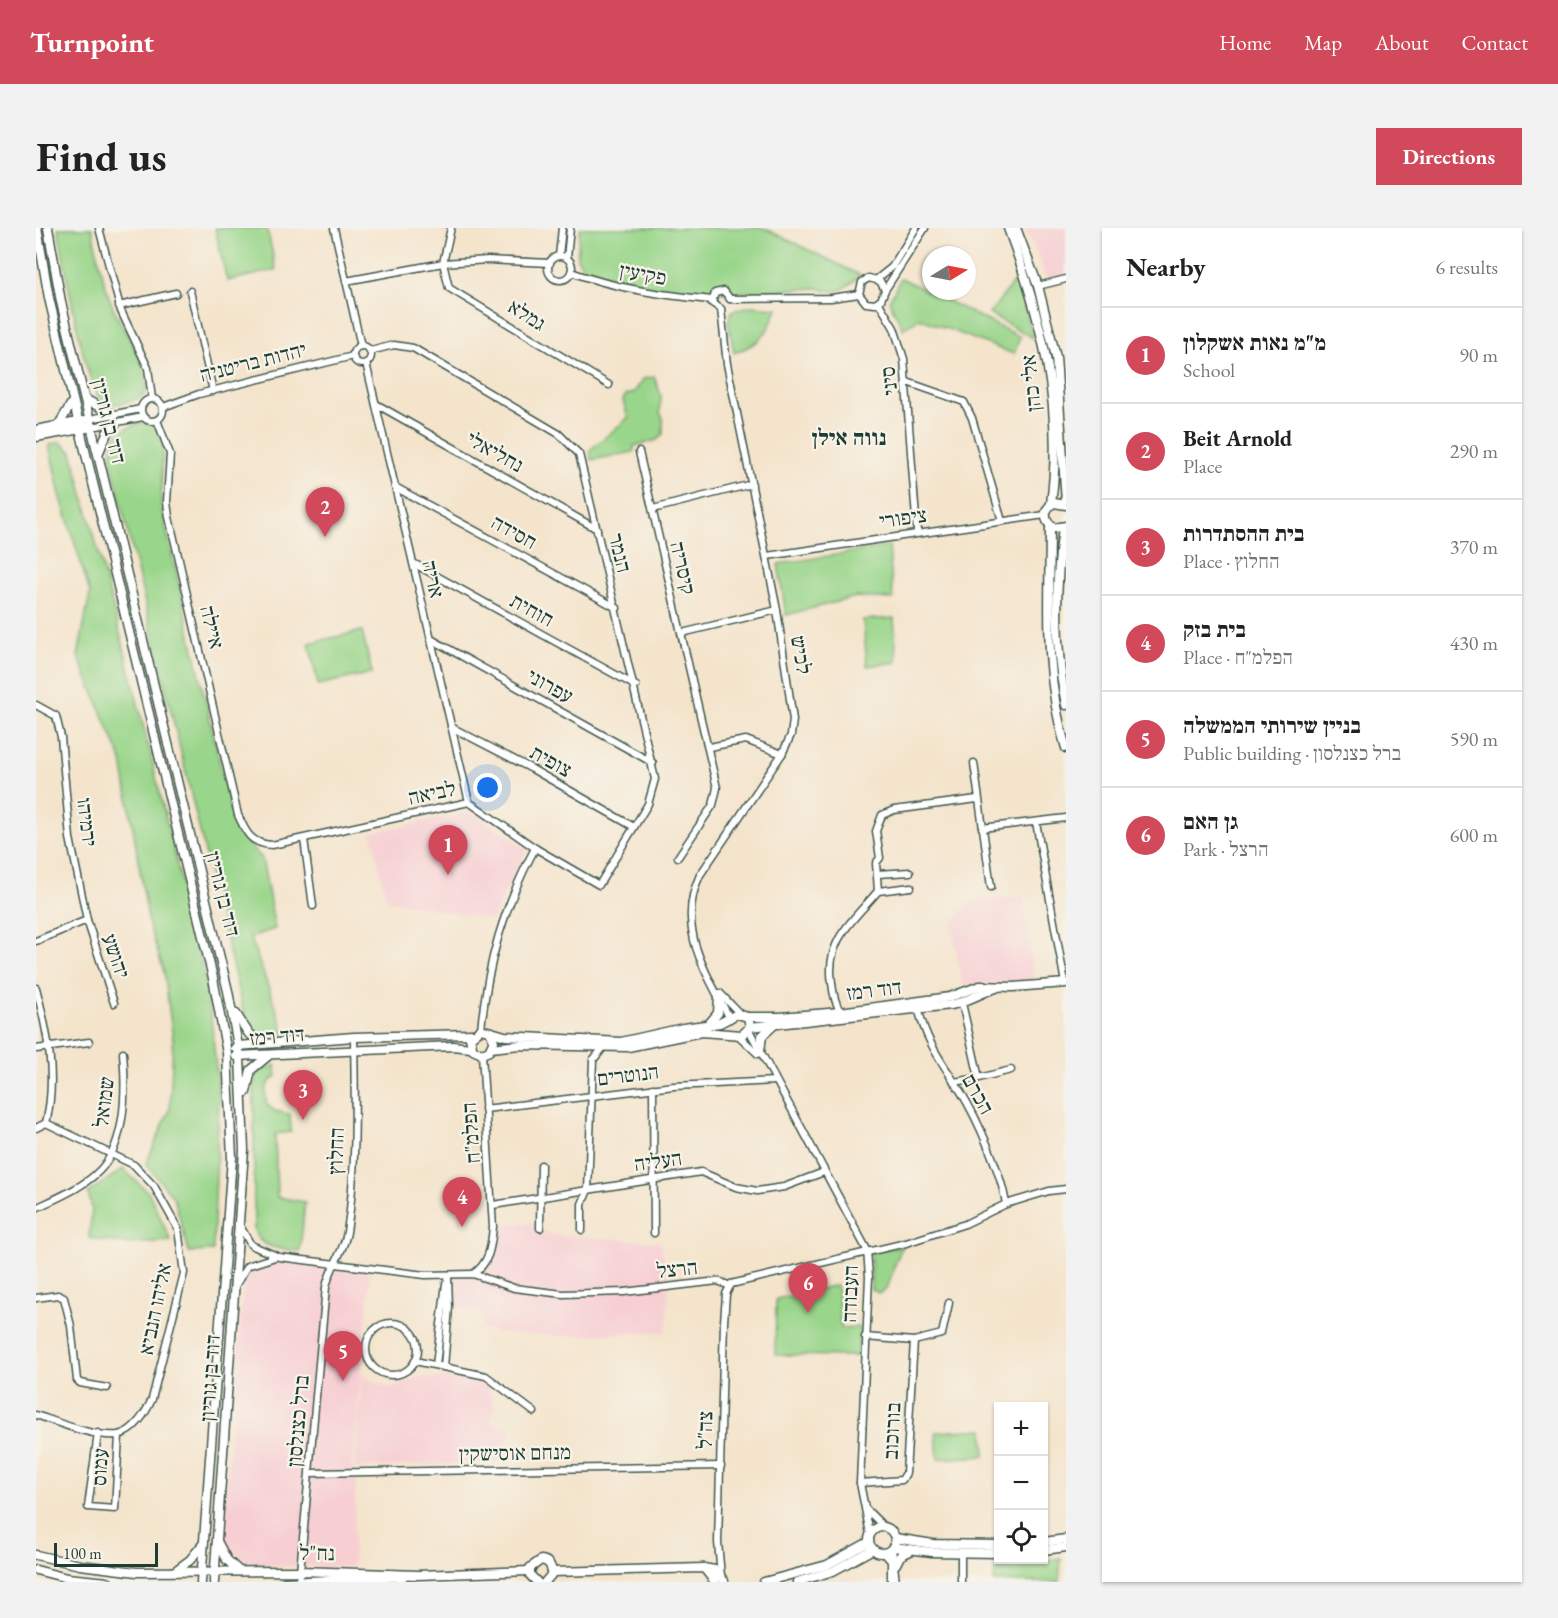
<!DOCTYPE html>
<meta charset="utf-8">
<style>
:root{--surface:#fff;--page:#f2f2f2;--text:#222;--muted:#767676;--line:#e0e0e0;--accent:#d1495b}
body{margin:0;font-family:"EB Garamond","Frank Ruhl Libre",serif;background:var(--page);color:var(--text)}
.controls{position:absolute;right:18px;bottom:18px;display:grid;overflow:hidden;border-radius:0px;box-shadow:0 2px 4px #0004}
.controls button{width:54px;height:54px;display:grid;place-items:center;padding:0;border:0;border-bottom:2px solid var(--line);background:var(--surface);color:var(--text);font:30px sans-serif}
.compass{position:absolute;left:886px;top:18px;width:54px;height:54px;border-radius:50%;background:var(--surface);box-shadow:0 2px 4px #0004;rotate:80deg}
.scale{position:absolute;left:18px;bottom:15px;width:104px;box-sizing:border-box;padding-left:6px;border:3px solid #1f3d34;border-top:0;font-size:16px;line-height:21px;white-space:nowrap;color:#1f3d34;-webkit-text-stroke:4px #f7f3e8;paint-order:stroke}
.you{position:absolute;left:452px;top:560px;width:21px;height:21px;margin:-15px;border:4px solid #fff;border-radius:50%;background:#1a73e8;box-shadow:0 0 0 9px #1a73e833}
.badge{display:grid;place-items:center;width:39px;height:39px;border-radius:50%;background:var(--accent);color:#fff;font-size:20px;font-weight:700}
.pin{position:absolute;translate:-50% -50px;filter:drop-shadow(0 2px 3px #0008)}
.pin::after{content:'';position:absolute;top:32px;width:21px;height:18px;background:inherit;clip-path:polygon(0 0,100% 0,50% 100%)}
.list{margin:0;padding:0;list-style:none}
h2{display:flex;justify-content:space-between;align-items:center;height:78px;margin:0;padding:0 24px;font-size:26px}
h2 small{font-size:20px;font-weight:400;color:var(--muted)}
.list li{display:grid;grid-template-columns:39px 1fr auto;gap:18px;align-items:center;box-sizing:border-box;height:96px;padding:0 24px;border-top:2px solid var(--line)}
.list b{display:block;font-size:22px;white-space:nowrap}
.list p{margin:0;font-size:20px;white-space:nowrap;color:var(--muted)}
.list em{font-size:20px;font-style:normal;color:var(--muted)}
.icon{flex:none;width:33px;height:33px;fill:none;stroke:currentColor;stroke-width:2;stroke-linecap:round;stroke-linejoin:round}
.map{position:relative;flex:none;width:1030px;height:1354px;overflow:hidden;border-radius:0px}
header{display:flex;align-items:center;gap:36px;box-sizing:border-box;height:84px;padding:0 30px;background:var(--accent);color:#fff}
header strong{font-size:28px}
nav{display:flex;gap:33px;margin-inline-start:auto;font-size:21px}
.intro{display:flex;align-items:center;justify-content:space-between;box-sizing:border-box;height:144px;padding:0 36px}
h1{margin:0;font-size:42px}
.button{padding:15px 27px;border-radius:0px;background:var(--accent);color:#fff;font-size:21px;font-weight:700}
main{display:flex;gap:36px;padding:0 36px}
aside{flex:1;background:var(--surface);border-radius:0px;box-shadow:0 2px 4px #0004}
.map>svg:first-child{display:block}
.built{fill:#f7cfd3}
.green{fill:#99d58a;stroke:#5c895f;stroke-width:1.5}
.lines{fill:none;stroke-linecap:round;stroke-linejoin:round}
.street-casing{stroke:#3f564b;stroke-width:9}
.secondary-casing{stroke:#3f564b;stroke-width:11}
.street{stroke:#fff;stroke-width:6}
.secondary{stroke:#fff;stroke-width:8}
.labels{text-anchor:middle;stroke-width:4.5;stroke-linejoin:round;paint-order:stroke}
.street-label{font-size:21px;fill:#1f3d34;stroke:#f7f3e8}
.neighbourhood-label{font-size:22px;font-weight:bold;fill:#1f3d34;stroke:#f7f3e8}
</style>
<header>
<strong>Turnpoint</strong>
<nav><a>Home</a><a>Map</a><a>About</a><a>Contact</a></nav>
</header>
<div class="intro"><h1>Find us</h1><a class="button">Directions</a></div>
<main>
<div class="map">
<svg width="1030" height="1354" viewBox="0 0 1030 1354">
<rect width="100%" height="100%" fill="#f7f3e8"/>
<filter id="ink" filterUnits="userSpaceOnUse"><feTurbulence type="fractalNoise" baseFrequency=".0167" numOctaves="2"/><feDisplacementMap in="SourceGraphic" scale="12" xChannelSelector="R" yChannelSelector="G"/><feConvolveMatrix kernelMatrix="1 2 1 2 8 2 1 2 1" color-interpolation-filters="sRGB"/></filter>
<filter id="wash" filterUnits="userSpaceOnUse"><feTurbulence type="fractalNoise" baseFrequency=".008" numOctaves="4" result="noise"/><feDisplacementMap in="SourceGraphic" scale="24" xChannelSelector="R" yChannelSelector="G"/><feGaussianBlur stdDeviation="1.35" result="paint"/><feColorMatrix in="noise" values="0 0 0 0 0 0 0 0 0 0 0 0 0 0 0 0 0 1.4 0 .05"/><feComposite in="paint" operator="in"/></filter>
<g filter="url(#wash)">
<rect width="100%" height="100%" fill="#f4e4cc"/>
<g class="built">
<path d="M990 0H1030V47L1015 51 1010 49Z"/>
<path d="M435 584 491 621 456 692 350 672 336 604Z"/>
<path d="M987 668 999 752 927 757 915 698 934 674Z"/>
<path d="M499 995 500 1003 520 1007 624 1014 633 1057 630 1104 523 1108 465 1105 446 1101 447 1086 415 1076 418 1046 446 1045 457 1024 462 996Z"/>
<path d="M231 1033 335 1043 316 1239 320 1247 317 1339 205 1337 194 1329 186 1313 208 1050 213 1041Z"/>
<path d="M326 1148 355 1160 383 1149 441 1150 451 1157 456 1169 458 1181 454 1194 475 1203 461 1234 319 1240Z"/>
</g>
<g class="green">
<path d="M22 0H56C61 23 65 47 73 69 83 102 112 128 111 164 101 174 76 181 64 170 48 156 27 28 22 0Z"/>
<path d="M179 0H231L240 42 191 53Z"/>
<path d="M544 0H728L824 47C809 62 803 67 781 60L676 66 626 61 549 43 541 30Z"/>
<path d="M865 50 984 109 978 126 883 90 867 101 853 73Z"/>
<path d="M979 52 990 81 997 110 953 86Z"/>
<path d="M714 78 741 80C732 107 724 115 698 125L692 93 696 83Z"/>
<path d="M618 149 625 167 624 184 627 191V206L621 212 598 218V224L555 232 554 222 592 190 587 172 590 167 598 165 607 151Z"/>
<path d="M105 195H118L127 215 125 278 195 583 208 612 226 630 239 701 214 709 249 805 228 807 211 799 76 238C74 210 77 203 105 195Z"/>
<path d="M24 214 36 224 95 447 167 742 175 788 183 870 177 1023 153 1024 138 970 110 936 134 881 137 811 128 744 113 697 86 533 42 428 54 365 24 267 13 217Z"/>
<path d="M853 318 857 371 820 369 750 387 742 336Z"/>
<path d="M858 390 861 434 831 438 827 392Z"/>
<path d="M326 403 336 445 282 457 273 415Z"/>
<path d="M239 837 241 848C229 855 228 864 231 877L239 883 254 886 255 904 239 906 241 969 269 974 264 1023C246 1021 222 1021 218 1001V856L222 844Z"/>
<path d="M87 941 113 965 135 1013 91 1016 53 1010 56 981 52 965Z"/>
<path d="M866 1018 850 1061 843 1065 835 1062V1024Z"/>
<path d="M801 1057 805 1100 823 1099 822 1128 739 1127 740 1071Z"/>
<path d="M948 1201 949 1228 902 1231 900 1204Z"/>
<path d="M1025 1330 1023 1354H958L959 1341Z"/>
</g>
</g>
<g filter="url(#ink)">
<g class="lines">
<g class="street-casing">
<g id="street">
<path d="M63 0 85 83 112 140 116 171"/>
<path d="M298 0 325 118"/>
<path d="M415 0 407 35 413 60 573 157"/>
<path d="M523 28 526 0"/>
<circle cx="524" cy="40" r="12"/>
<path d="M531 30 534 0"/>
<path d="M535 44C581 61 627 67 676 72"/>
<path d="M841 51 856 39 880 0"/>
<path d="M310 53 407 35 452 32 514 35"/>
<path d="M1002 58 1030 51"/>
<path d="M849 62 844 53 833 50 826 54 823 66 830 75 839 76 845 72 849 62 889 0"/>
<path d="M154 63 177 163"/>
<path d="M694 71 795 70 823 66"/>
<path d="M843 75 858 100 868 131 881 304"/>
<path d="M83 78 140 65"/>
<path d="M685 81 691 136 741 382 757 492 755 507 746 526 664 647C639 700 670 744 694 791"/>
<path d="M685 81 676 75 679 65 688 63 694 71"/>
<circle cx="326" cy="127" r="9"/>
<path d="M330 135 433 574"/>
<path d="M871 154 928 174 936 190 966 293"/>
<circle cx="116" cy="182" r="11"/>
<path d="M340 176 561 301"/>
<path d="M127 179 163 166 317 128"/>
<path d="M54 191 105 181"/>
<path d="M121 192 134 226 131 274 133 289 202 587C210 605 215 616 236 617L433 574 499 620 563 657 612 576 619 551 543 226 523 206 377 120 358 117 334 123"/>
<path d="M56 199 107 189"/>
<path d="M603 224 681 560 677 577 642 629"/>
<path d="M359 259 581 380"/>
<path d="M617 281 716 256"/>
<path d="M731 328 1009 287"/>
<path d="M377 335 600 458"/>
<path d="M646 405 741 382"/>
<path d="M395 411 617 535"/>
<path d="M0 477 20 488 25 509 34 610 51 692 78 775"/>
<path d="M415 499 496 541 598 599"/>
<path d="M673 519 710 512 746 526"/>
<path d="M938 535 955 659"/>
<path d="M1000 594 1029 755"/>
<path d="M946 600 1030 590"/>
<path d="M268 611 277 678"/>
<path d="M841 646 874 644"/>
<path d="M842 663 875 659"/>
<path d="M0 713 51 692"/>
<path d="M0 760C12 805 21 850 10 895L0 900"/>
<path d="M684 765 703 785"/>
<path d="M882 778C888 811 907 836 925 864 942 892 965 944 970 976"/>
<path d="M806 786C799 776 797 766 796 755 789 712 817 693 842 663L840 635 844 630 840 603 846 587 858 582 941 571"/>
<path d="M445 801C452 733 467 681 499 620"/>
<path d="M713 802 831 1022 833 1049 824 1255 834 1306"/>
<path d="M703 808 722 826"/>
<path d="M0 821 53 814"/>
<path d="M943 850 975 842"/>
<path d="M918 854 943 850 926 775"/>
<path d="M617 860 618 1005"/>
<path d="M449 881 638 858 739 853"/>
<path d="M457 977 665 944 700 959 721 963 748 959 788 944"/>
<path d="M0 980C21 970 48 959 64 942 91 914 90 860 87 825"/>
<path d="M204 998 215 1017 243 1029 389 1047 437 1046 478 1060 527 1066 588 1064 682 1053 694 1058"/>
<path d="M504 1000 505 937"/>
<path d="M546 1002V976L552 962 557 832 567 820"/>
<path d="M437 1046C454 1035 455 1018 457 999L446 826"/>
<path d="M201 1055 211 1038 239 1029"/>
<path d="M0 1070 22 1067 28 1070 35 1098 41 1152 44 1155 71 1160"/>
<circle cx="356" cy="1121" r="26"/>
<path d="M829 1109 878 1113 906 1106 913 1075"/>
<path d="M379 1133 450 1148 498 1184"/>
<path d="M400 1137 410 1055"/>
<path d="M408 1139 413 1079 412 1049"/>
<path d="M0 1187C21 1194 60 1210 82 1207 98 1204 110 1185 116 1171L148 1045 142 1001 118 958 98 937 10 895"/>
<path d="M62 1205 52 1279 79 1281 83 1207"/>
<path d="M274 1245 685 1238"/>
<path d="M824 1255 866 1252 870 1245 878 1113"/>
<path d="M830 1281 848 1299"/>
<path d="M856 1320 860 1354"/>
<path d="M848 1325 855 1333V1354"/>
<path d="M925 1325V1354"/>
<path d="M685 1348 682 1314 688 1094 690 1066 695 1056 870 1015 929 996 970 976 1013 963 1030 961"/>
<path d="M263 1354 290 1059C294 1039 308 1024 311 1004 321 940 319 873 318 809"/>
</g>
</g>
<g class="secondary-casing">
<g id="secondary">
<path d="M1 0 13 70 48 218 177 750 191 825 196 930 165 1354"/>
<path d="M12 0 25 74 192 763 204 829 208 922 178 1354"/>
<path d="M972 0C1006 92 1028 177 1015 276"/>
<path d="M980 0 1002 58 1020 129 1030 274"/>
<path d="M49 171 78 187"/>
<path d="M22 198 37 173"/>
<path d="M0 202 47 193"/>
<path d="M0 209 56 199"/>
<path d="M63 224 71 205 80 195"/>
<path d="M1030 277 1018 275C1007 281 1007 293 1018 300L1030 298"/>
<path d="M1014 297C1014 372 1007 447 1030 520"/>
<path d="M1027 300C1019 357 1019 420 1030 477"/>
<path d="M200 786 213 806 228 814"/>
<path d="M672 797 682 785 683 769"/>
<path d="M714 799 915 777C931 774 944 765 960 760"/>
<path d="M455 806 458 813 453 823 446 826 437 822 434 810 445 801 469 808 585 814 647 800 684 795 701 786 712 789H744L804 784 914 769 944 758 977 759 1030 755"/>
<path d="M199 820 202 818 318 809 436 806"/>
<path d="M455 820 484 817 592 819 665 804 706 807 714 799 712 789"/>
<path d="M724 823 726 808 739 796"/>
<path d="M200 828 417 818 435 820"/>
<path d="M210 864 215 842 232 828"/>
<circle cx="846" cy="1312" r="13"/>
<path d="M859 1310 897 1316 963 1317"/>
<path d="M1008 1314 1030 1311"/>
<path d="M182 1315 191 1332 203 1343"/>
<path d="M857 1319 896 1324 963 1325"/>
<path d="M1008 1322 1030 1319"/>
<path d="M0 1327 44 1337 101 1344 264 1343 382 1347 494 1343"/>
<path d="M860 1336 864 1328 874 1323"/>
<path d="M668 1340 679 1354"/>
<path d="M0 1342 31 1350 72 1354"/>
<path d="M139 1343 154 1332 167 1316"/>
<path d="M516 1344 667 1340 679 1342 688 1353"/>
<path d="M249 1354 367 1349"/>
<path d="M501 1354 494 1347V1340L505 1332C513 1333 517 1339 515 1347L509 1354"/>
<path d="M728 1354 791 1337 833 1314"/>
<path d="M761 1354 797 1343 837 1321"/>
</g>
</g>
<use href="#street" class="street"/>
<use href="#secondary" class="secondary"/>
</g>
</g>
<g class="labels">
<g class="street-label">
<text transform="translate(607 46) rotate(10)" y="7">פקיעין</text>
<text transform="translate(491 87) rotate(32)" y="7">גמלא</text>
<text transform="translate(217 134) rotate(-14)" y="7">יהדות בריטניה</text>
<text transform="translate(853 153) rotate(-97)" y="7">סיני</text>
<text transform="translate(995 155) rotate(-96)" y="7">אלי כהן</text>
<text transform="translate(73 193) rotate(76)" y="7">דוד בן גוריון</text>
<text transform="translate(459 224) rotate(29)" y="7">נחליאלי</text>
<text transform="translate(867 290) rotate(-8)" y="7">ציפורי</text>
<text transform="translate(478 304) rotate(29)" y="7">חסידה</text>
<text transform="translate(584 325) rotate(76)" y="7">הנמר</text>
<text transform="translate(647 340) rotate(77)" y="7">קיסריה</text>
<text transform="translate(397 351) rotate(77)" y="7">אריה</text>
<text transform="translate(496 382) rotate(29)" y="7">חוחית</text>
<text transform="translate(176 399) rotate(76)" y="7">איילה</text>
<text transform="translate(765 427) rotate(80)" y="7">לכיש</text>
<text transform="translate(514 458) rotate(29)" y="7">עפרוני</text>
<text transform="translate(515 533) rotate(29)" y="7">צופית</text>
<text transform="translate(396 565) rotate(-12)" y="7">לביאה</text>
<text transform="translate(51 594) rotate(83)" y="7">ירמיהו</text>
<text transform="translate(187 666) rotate(76)" y="7">דוד בן גוריון</text>
<text transform="translate(80 728) rotate(71)" y="7">יהושע</text>
<text transform="translate(838 762) rotate(-7)" y="7">דוד רמז</text>
<text transform="translate(241 808) rotate(-5)" y="7">דוד רמז</text>
<text transform="translate(592 847) rotate(-7)" y="7">הנוטרים</text>
<text transform="translate(942 866) rotate(61)" y="7">הכרם</text>
<text transform="translate(68 874) rotate(-83)" y="7">שמואל</text>
<text transform="translate(435 905) rotate(-94)" y="7">הפלמ"ח</text>
<text transform="translate(300 923) rotate(-88)" y="7">החלוץ</text>
<text transform="translate(622 933) rotate(-8)" y="7">העליה</text>
<text transform="translate(641 1041) rotate(-6)" y="7">הרצל</text>
<text transform="translate(814 1066) rotate(-88)" y="7">העבודה</text>
<text transform="translate(119 1081) rotate(-78)" y="7">אליהו הנביא</text>
<text transform="translate(174 1150) rotate(-86)" y="7">דוד בן גוריון</text>
<text transform="translate(262 1193) rotate(-85)" y="7">ברל כצנלסון</text>
<text transform="translate(669 1202) rotate(-89)" y="7">צה"ל</text>
<text transform="translate(856 1203) rotate(-87)" y="7">בורוכוב</text>
<text transform="translate(479 1225) rotate(-1)" y="7">מנחם אוסישקין</text>
<text transform="translate(64 1239) rotate(-87)" y="7">עמוס</text>
<text transform="translate(281 1325) rotate(1)" y="7">נח"ל</text>
</g>
<g class="neighbourhood-label">
<text x="813" y="217">נווה אילן</text>
</g>
</g>
</svg>
<div class="controls">
<button>+</button>
<button>−</button>
<button><svg class="icon" aria-label="locate" viewBox="0 0 24 24"><circle cx="12" cy="12" r="6"/><path d="M12 2v4M12 18v4M2 12h4M18 12h4"/></svg></button>
</div>
<svg class="compass" viewBox="-18 -18 36 36"><path d="M0-13l5 13h-10z" fill="#e53935"/><path d="M0 13l5-13h-10z" fill="#767676"/></svg>
<div class="scale">100 m</div>
<div class="you"></div>
<div class="pin badge" style="left:412px;top:647px">1</div>
<div class="pin badge" style="left:289px;top:309px">2</div>
<div class="pin badge" style="left:267px;top:892px">3</div>
<div class="pin badge" style="left:426px;top:999px">4</div>
<div class="pin badge" style="left:307px;top:1153px">5</div>
<div class="pin badge" style="left:772px;top:1085px">6</div>
</div>
<aside>
<h2>Nearby<small>6 results</small></h2>
<ul class="list">
<li><span class="badge">1</span><div><b>מ&quot;מ נאות אשקלון</b><p>School</p></div><em>90 m</em></li>
<li><span class="badge">2</span><div><b>Beit Arnold</b><p>Place</p></div><em>290 m</em></li>
<li><span class="badge">3</span><div><b>בית ההסתדרות</b><p>Place · החלוץ</p></div><em>370 m</em></li>
<li><span class="badge">4</span><div><b>בית בזק</b><p>Place · הפלמ&quot;ח</p></div><em>430 m</em></li>
<li><span class="badge">5</span><div><b>בניין שירותי הממשלה</b><p>Public building · ברל כצנלסון</p></div><em>590 m</em></li>
<li><span class="badge">6</span><div><b>גן האם</b><p>Park · הרצל</p></div><em>600 m</em></li>
</ul>
</aside>
</main>
